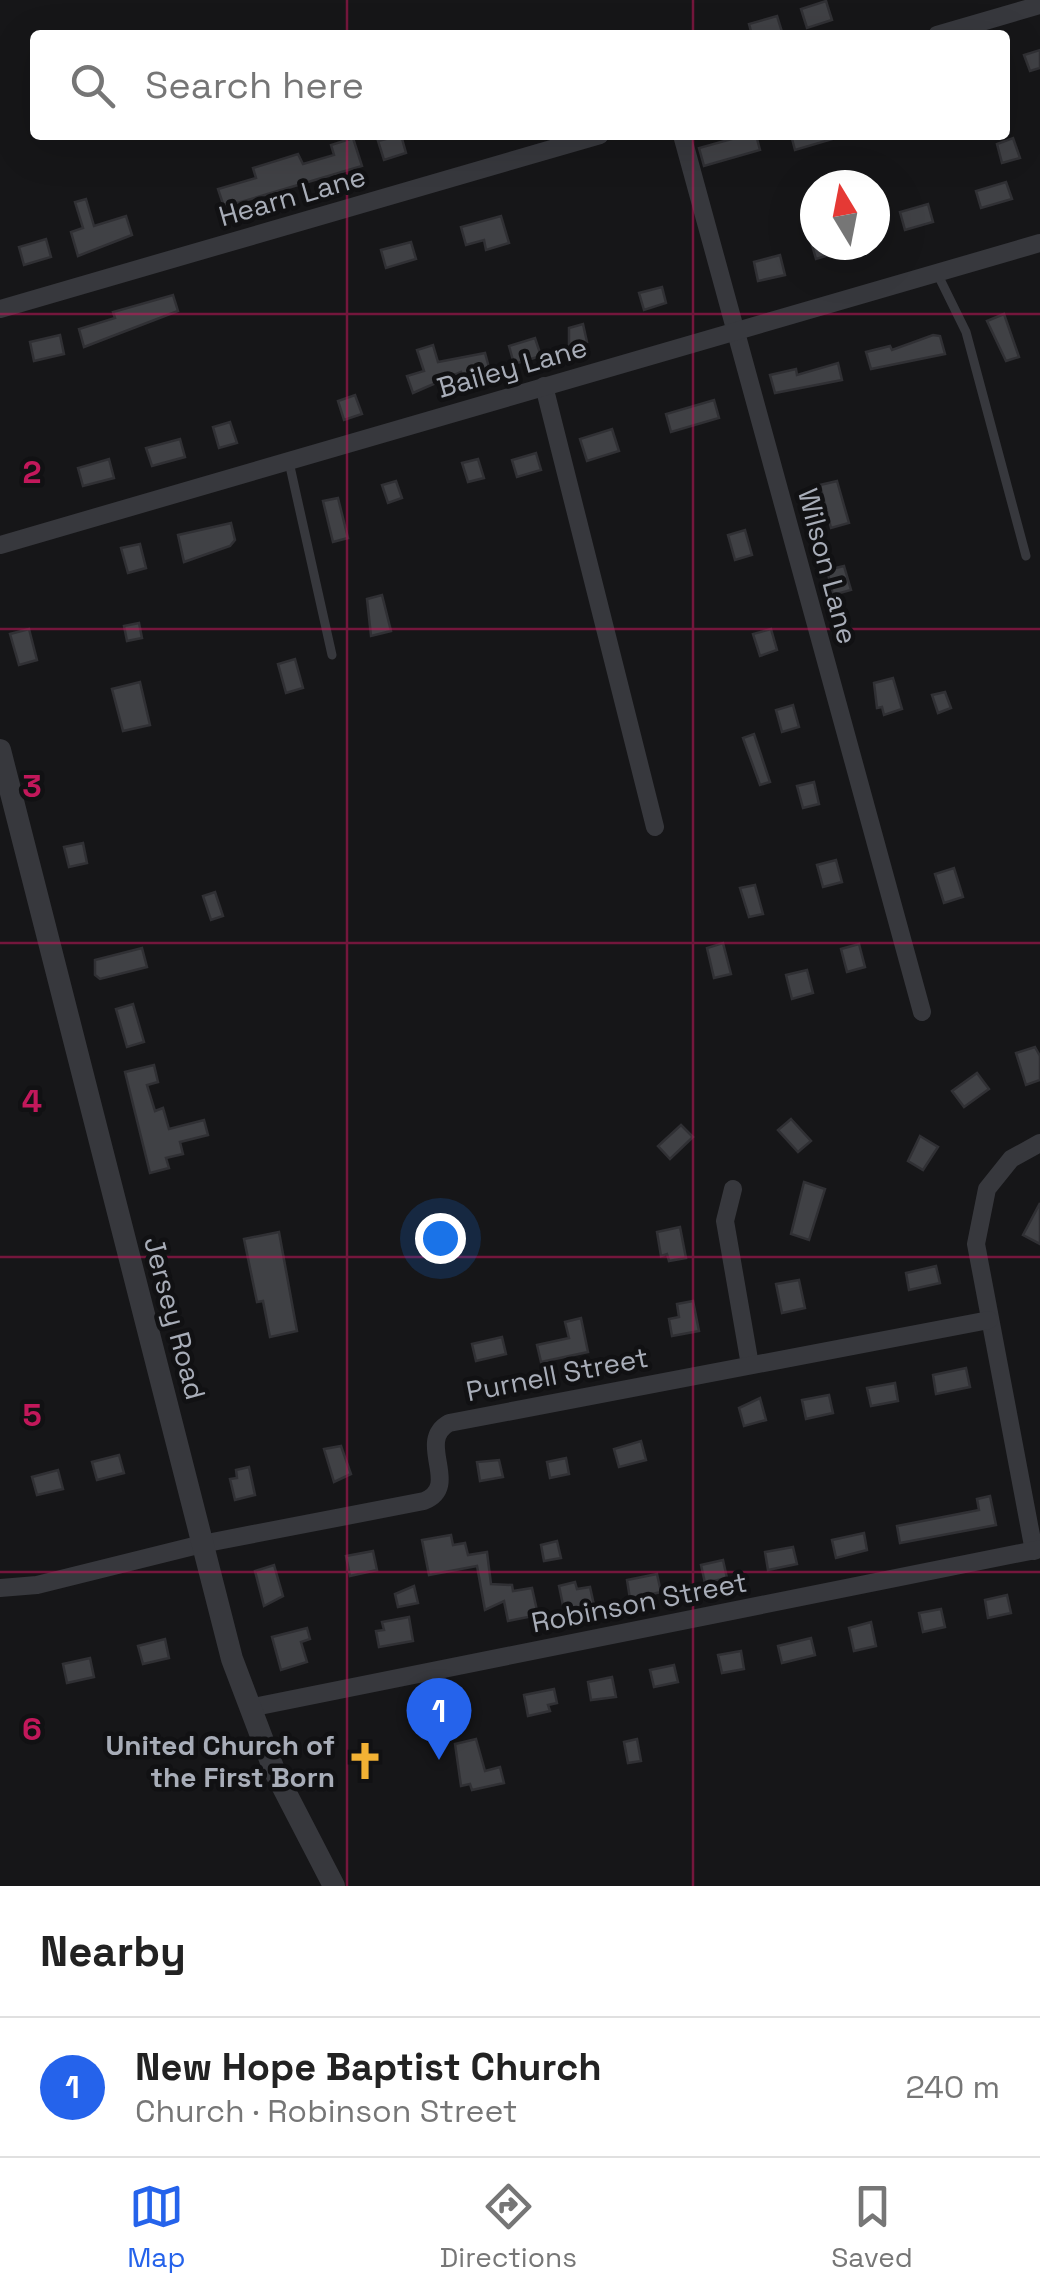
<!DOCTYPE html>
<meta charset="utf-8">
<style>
:root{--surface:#fff;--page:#f6f6f6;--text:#222;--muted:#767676;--line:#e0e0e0;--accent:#2563eb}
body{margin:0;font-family:"Space Grotesk",sans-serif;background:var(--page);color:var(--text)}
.compass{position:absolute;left:800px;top:170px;width:90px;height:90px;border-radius:50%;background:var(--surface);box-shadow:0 10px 40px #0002;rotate:350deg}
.you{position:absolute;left:440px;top:1238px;width:35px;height:35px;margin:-25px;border:8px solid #fff;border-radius:50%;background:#1a73e8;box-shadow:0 0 0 15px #1a73e833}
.badge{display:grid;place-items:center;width:65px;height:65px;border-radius:50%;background:var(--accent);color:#fff;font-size:32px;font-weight:700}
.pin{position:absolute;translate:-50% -82px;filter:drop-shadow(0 2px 5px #0008)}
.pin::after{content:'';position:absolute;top:52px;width:35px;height:30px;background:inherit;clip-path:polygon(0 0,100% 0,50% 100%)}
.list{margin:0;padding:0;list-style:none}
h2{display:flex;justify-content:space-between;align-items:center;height:130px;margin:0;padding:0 40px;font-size:42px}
h2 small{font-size:32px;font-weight:400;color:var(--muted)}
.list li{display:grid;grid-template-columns:65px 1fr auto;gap:30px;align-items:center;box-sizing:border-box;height:140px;padding:0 40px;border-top:2px solid var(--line)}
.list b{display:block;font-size:38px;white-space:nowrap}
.list p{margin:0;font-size:32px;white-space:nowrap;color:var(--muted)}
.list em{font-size:32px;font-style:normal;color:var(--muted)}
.icon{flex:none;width:55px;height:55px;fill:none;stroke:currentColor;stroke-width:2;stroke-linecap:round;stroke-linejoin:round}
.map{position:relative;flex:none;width:1040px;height:1886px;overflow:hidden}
.search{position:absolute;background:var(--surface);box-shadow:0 10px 40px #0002;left:30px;right:30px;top:30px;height:110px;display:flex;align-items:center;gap:25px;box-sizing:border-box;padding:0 35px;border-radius:10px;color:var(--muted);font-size:38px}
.sheet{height:270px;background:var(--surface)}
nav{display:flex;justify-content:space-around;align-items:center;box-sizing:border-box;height:140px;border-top:2px solid var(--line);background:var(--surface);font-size:28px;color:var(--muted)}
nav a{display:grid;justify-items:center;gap:5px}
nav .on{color:var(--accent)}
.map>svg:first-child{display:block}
.building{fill:#404145;stroke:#303034;stroke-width:2.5}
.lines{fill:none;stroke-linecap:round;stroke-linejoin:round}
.service{stroke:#37383d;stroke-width:9}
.minor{stroke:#37383d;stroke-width:18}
.tertiary{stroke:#37383d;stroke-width:22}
.grid{fill:none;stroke:#c2185b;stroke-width:2.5;stroke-opacity:0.55}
.labels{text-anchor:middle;stroke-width:9;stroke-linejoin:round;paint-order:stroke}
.street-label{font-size:28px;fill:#a8adb8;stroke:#111113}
.poi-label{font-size:28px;font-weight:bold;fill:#a8adb8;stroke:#111113;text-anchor:end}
.grid-label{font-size:32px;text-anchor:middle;font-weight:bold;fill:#c2185b;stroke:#111113;stroke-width:9;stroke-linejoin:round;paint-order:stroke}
</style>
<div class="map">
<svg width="1040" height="1886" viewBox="0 0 1040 1886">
<rect width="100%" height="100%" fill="#161618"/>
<g class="building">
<path d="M826 1 832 20 807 28 801 9Z"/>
<path d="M777 16 783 35H752L749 24Z"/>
<path d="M1040 50V68L1030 71 1024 55Z"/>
<path d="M401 135 406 153 384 160 378 141Z"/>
<path d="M746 135H756L760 150 704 166 699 148Z"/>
<path d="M791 135H835L836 138 795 150Z"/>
<path d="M353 138 362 166 224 207 218 189 256 178 253 168 298 154 303 164 334 155 331 145Z"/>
<path d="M1013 138 1020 158 1002 163 997 144Z"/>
<path d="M1006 182 1012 199 981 208 976 191Z"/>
<path d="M86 199 94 226 126 216 132 235 78 256 71 232 83 228 75 202Z"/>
<path d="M928 204 933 222 905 230 900 212Z"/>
<path d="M501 216 509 243 486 250 484 240 466 245 461 227Z"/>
<path d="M46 239 51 257 24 265 19 247Z"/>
<path d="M411 242 416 259 386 268 381 250Z"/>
<path d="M812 245H851L852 248 816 259Z"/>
<path d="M780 255 785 275 758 281 754 262Z"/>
<path d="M662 287 666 303 644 310 639 293Z"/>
<path d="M173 295 178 311 84 347 79 329 115 318 113 312Z"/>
<path d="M1004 314 1019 357 1006 361 987 321Z"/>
<path d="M583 324 587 342 569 346V328Z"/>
<path d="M60 335 64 354 34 361 30 342Z"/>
<path d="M933 335 940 336 945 354 871 369 866 352 890 346 892 350Z"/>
<path d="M535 338 541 356 514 364 509 346Z"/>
<path d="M433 345 438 362 485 353 490 371 463 378 461 372 413 393 407 376 424 371 417 350Z"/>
<path d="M838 363 842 380 775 393 770 375 796 369 797 375Z"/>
<path d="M355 395 362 414 344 420 338 401Z"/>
<path d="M714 400 719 418 671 432 666 414Z"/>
<path d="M230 422 237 443 219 448 213 427Z"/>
<path d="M612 429 619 451 587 461 580 439Z"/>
<path d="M180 439 185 457 152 466 146 448Z"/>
<path d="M536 453 541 470 517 477 512 460Z"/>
<path d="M109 459 114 478 83 486 78 468Z"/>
<path d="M478 459 484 478 468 482 462 463Z"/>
<path d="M396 481 402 498 388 503 382 485Z"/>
<path d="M837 481 849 523 831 528 820 485Z"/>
<path d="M338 498 348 538 333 542 323 501Z"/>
<path d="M231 523 235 540 230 546 184 562 178 535Z"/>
<path d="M745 530 752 555 735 560 728 535Z"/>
<path d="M140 544 146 568 128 573 121 548Z"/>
<path d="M844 566 851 590 833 595 827 570Z"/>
<path d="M382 595 391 631 371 636 367 599Z"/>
<path d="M139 623 142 638 127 641 124 626Z"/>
<path d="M29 629 37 660 19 665 10 634Z"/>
<path d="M771 629 777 650 760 656 753 634Z"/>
<path d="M295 659 303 688 286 693 278 664Z"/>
<path d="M893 678 902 709 884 715 882 707 877 708 874 683Z"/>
<path d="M140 682 150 725 123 731 112 689Z"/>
<path d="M945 692 951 708 938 713 932 695Z"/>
<path d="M793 705 799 727 782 732 776 710Z"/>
<path d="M754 734 770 782 760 785 743 738Z"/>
<path d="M814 782 819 804 803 808 797 786Z"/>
<path d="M83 843 87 863 69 867 64 847Z"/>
<path d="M836 860 842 882 823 887 817 865Z"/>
<path d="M954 868 963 897 944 903 935 874Z"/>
<path d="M755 885 763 914 749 917 740 888Z"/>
<path d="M215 892 223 916 211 920 203 896Z"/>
<path d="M723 943 731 974 714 978 707 948Z"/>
<path d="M859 944 865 967 847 972 841 949Z"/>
<path d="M142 948 147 967 100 979 95 975V960Z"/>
<path d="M807 970 813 993 792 999 786 975Z"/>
<path d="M133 1004 144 1042 127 1047 116 1009Z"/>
<path d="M1035 1047 1040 1056V1080L1026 1085 1016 1053Z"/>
<path d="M154 1065 158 1082 147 1085 155 1111 163 1108 169 1129 204 1120 208 1135 180 1142 183 1154 166 1158 169 1168 150 1173 125 1072Z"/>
<path d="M977 1073 989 1089 964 1107 952 1091Z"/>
<path d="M791 1119 811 1141 798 1152 778 1130Z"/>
<path d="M681 1125 693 1137 670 1159 658 1146Z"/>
<path d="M920 1136 938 1147 923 1170 908 1161Z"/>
<path d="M804 1182 825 1189 809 1240 791 1234Z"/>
<path d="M1040 1203V1244L1023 1235Z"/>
<path d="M680 1227 686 1258 669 1261 667 1254 661 1256 657 1232Z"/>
<path d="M279 1232 297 1331 270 1337 263 1301 257 1302 244 1239Z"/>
<path d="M936 1266 940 1283 909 1290 906 1273Z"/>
<path d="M799 1280 805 1308 782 1313 776 1284Z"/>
<path d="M693 1301 699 1331 672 1336 669 1319 679 1317 677 1304Z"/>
<path d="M581 1318 588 1352 541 1362 537 1345 569 1338 565 1322Z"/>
<path d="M502 1337 506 1354 476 1361 472 1344Z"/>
<path d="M966 1368 970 1387 936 1394 933 1375Z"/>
<path d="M895 1383 898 1401 871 1406 867 1388Z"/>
<path d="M829 1395 833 1413 806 1419 802 1400Z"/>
<path d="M760 1398 766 1420 744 1426 739 1408Z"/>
<path d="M641 1441 646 1460 619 1467 614 1449Z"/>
<path d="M341 1446 351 1474 334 1482 324 1449Z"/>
<path d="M119 1455 124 1473 97 1480 92 1462Z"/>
<path d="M566 1458 569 1474 550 1478 547 1462Z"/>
<path d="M499 1460 503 1477 480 1481 477 1462Z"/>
<path d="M249 1467 255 1495 235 1500 230 1479 237 1478 236 1470Z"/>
<path d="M58 1470 63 1489 37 1495 32 1477Z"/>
<path d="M990 1496 996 1525 900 1543 897 1526 979 1510 977 1499Z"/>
<path d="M864 1533 867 1550 836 1558 832 1540Z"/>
<path d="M451 1535 453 1545 465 1543 468 1555 487 1552 491 1584 512 1585 513 1591 532 1588 538 1615 508 1621 504 1601 485 1610 477 1566 429 1575 422 1540Z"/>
<path d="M557 1541 561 1558 544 1561 541 1545Z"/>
<path d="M793 1547 797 1564 768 1570 765 1552Z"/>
<path d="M373 1551 377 1570 350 1576 346 1556Z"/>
<path d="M723 1560 727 1578 705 1583 701 1565Z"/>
<path d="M274 1565 283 1596 264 1606 255 1571Z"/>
<path d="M657 1574 661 1592 630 1599 627 1580Z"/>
<path d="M575 1582 577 1589 590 1587 594 1605 564 1610 559 1586Z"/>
<path d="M414 1586 418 1603 398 1607 395 1594Z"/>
<path d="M1007 1595 1011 1613 988 1618 985 1600Z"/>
<path d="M941 1609 945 1627 923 1632 919 1613Z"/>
<path d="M409 1617 413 1641 379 1647 376 1631 384 1630 382 1622Z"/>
<path d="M871 1622 876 1646 854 1651 849 1628Z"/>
<path d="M307 1628 310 1639 301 1642 307 1662 281 1670 272 1637Z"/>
<path d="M811 1638 815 1655 782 1663 778 1646Z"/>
<path d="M165 1639 169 1658 143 1664 138 1646Z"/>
<path d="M741 1651 744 1669 722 1673 718 1655Z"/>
<path d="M90 1658 94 1677 67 1683 63 1664Z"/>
<path d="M674 1665 678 1682 654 1687 650 1670Z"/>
<path d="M612 1677 616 1697 591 1700 588 1682Z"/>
<path d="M554 1689 557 1703 548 1705 550 1711 528 1716 524 1695Z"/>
<path d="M476 1739 485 1771 500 1767 504 1783 472 1790 470 1784 461 1786 455 1744Z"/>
<path d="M637 1739 641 1761 628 1763 624 1742Z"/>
</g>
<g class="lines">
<g class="service">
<path d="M937 273 966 332 1026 556"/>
<path d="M289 462 332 655"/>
</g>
<g class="minor">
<path d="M937 35 1040 5"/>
<path d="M682 135 922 1012"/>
<path d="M0 309 600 135"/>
<path d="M544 386 655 827"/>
<path d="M0 545 1040 243"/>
<path d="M733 1189 725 1221 750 1365"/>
<path d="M1034 1551 976 1244 987 1189 1011 1159 1040 1143"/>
<path d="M0 1588 37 1585 202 1544 424 1501C462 1486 415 1442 449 1423L989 1320"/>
<path d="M249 1708 1040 1549"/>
</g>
<path class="tertiary" d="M0 750 232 1659 274 1770 334 1886"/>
</g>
<path class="grid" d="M347 0V35M693 0V35M347 135V1886M693 135V1886M0 314H1040M0 629H1040M0 943H1040M0 1257H1040M0 1572H1040"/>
<defs>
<g id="church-bare" transform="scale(3)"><path d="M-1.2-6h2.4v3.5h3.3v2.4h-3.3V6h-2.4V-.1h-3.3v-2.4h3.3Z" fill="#f2b134" stroke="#111113" stroke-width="2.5" paint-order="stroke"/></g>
</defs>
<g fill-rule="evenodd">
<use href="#church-bare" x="365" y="1761"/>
</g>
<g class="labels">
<g class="street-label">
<text transform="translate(292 196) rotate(-16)" y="10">Hearn Lane</text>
<text transform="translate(512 367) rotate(-16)" y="10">Bailey Lane</text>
<text transform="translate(828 566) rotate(75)" y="10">Wilson Lane</text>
<text transform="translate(175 1318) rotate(75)" y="10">Jersey Road</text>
<text transform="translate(557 1374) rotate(-11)" y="10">Purnell Street</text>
<text transform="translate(639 1602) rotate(-11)" y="10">Robinson Street</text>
</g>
<g class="poi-label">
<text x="335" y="1755">United Church of<tspan x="335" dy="32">the First Born</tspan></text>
</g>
</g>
<g class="grid-label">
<text x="32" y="483">2</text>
<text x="32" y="797">3</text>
<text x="32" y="1112">4</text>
<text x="32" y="1426">5</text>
<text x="32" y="1740">6</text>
</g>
</svg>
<svg class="compass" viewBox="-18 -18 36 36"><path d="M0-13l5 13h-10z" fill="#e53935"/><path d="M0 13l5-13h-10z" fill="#767676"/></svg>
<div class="you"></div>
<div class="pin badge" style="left:439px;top:1760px">1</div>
<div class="search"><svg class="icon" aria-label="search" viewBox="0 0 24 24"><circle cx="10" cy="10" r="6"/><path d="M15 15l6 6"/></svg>Search here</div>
</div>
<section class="sheet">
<h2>Nearby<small></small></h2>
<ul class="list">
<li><span class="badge">1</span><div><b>New Hope Baptist Church</b><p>Church · Robinson Street</p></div><em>240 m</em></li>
</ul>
</section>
<nav>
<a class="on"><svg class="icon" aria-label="map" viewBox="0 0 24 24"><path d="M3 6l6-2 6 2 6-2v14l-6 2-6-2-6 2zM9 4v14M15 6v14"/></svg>Map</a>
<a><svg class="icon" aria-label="directions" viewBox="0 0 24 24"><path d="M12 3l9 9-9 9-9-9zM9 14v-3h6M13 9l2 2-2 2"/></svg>Directions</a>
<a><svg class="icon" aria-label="saved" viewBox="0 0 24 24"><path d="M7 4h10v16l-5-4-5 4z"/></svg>Saved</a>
</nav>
